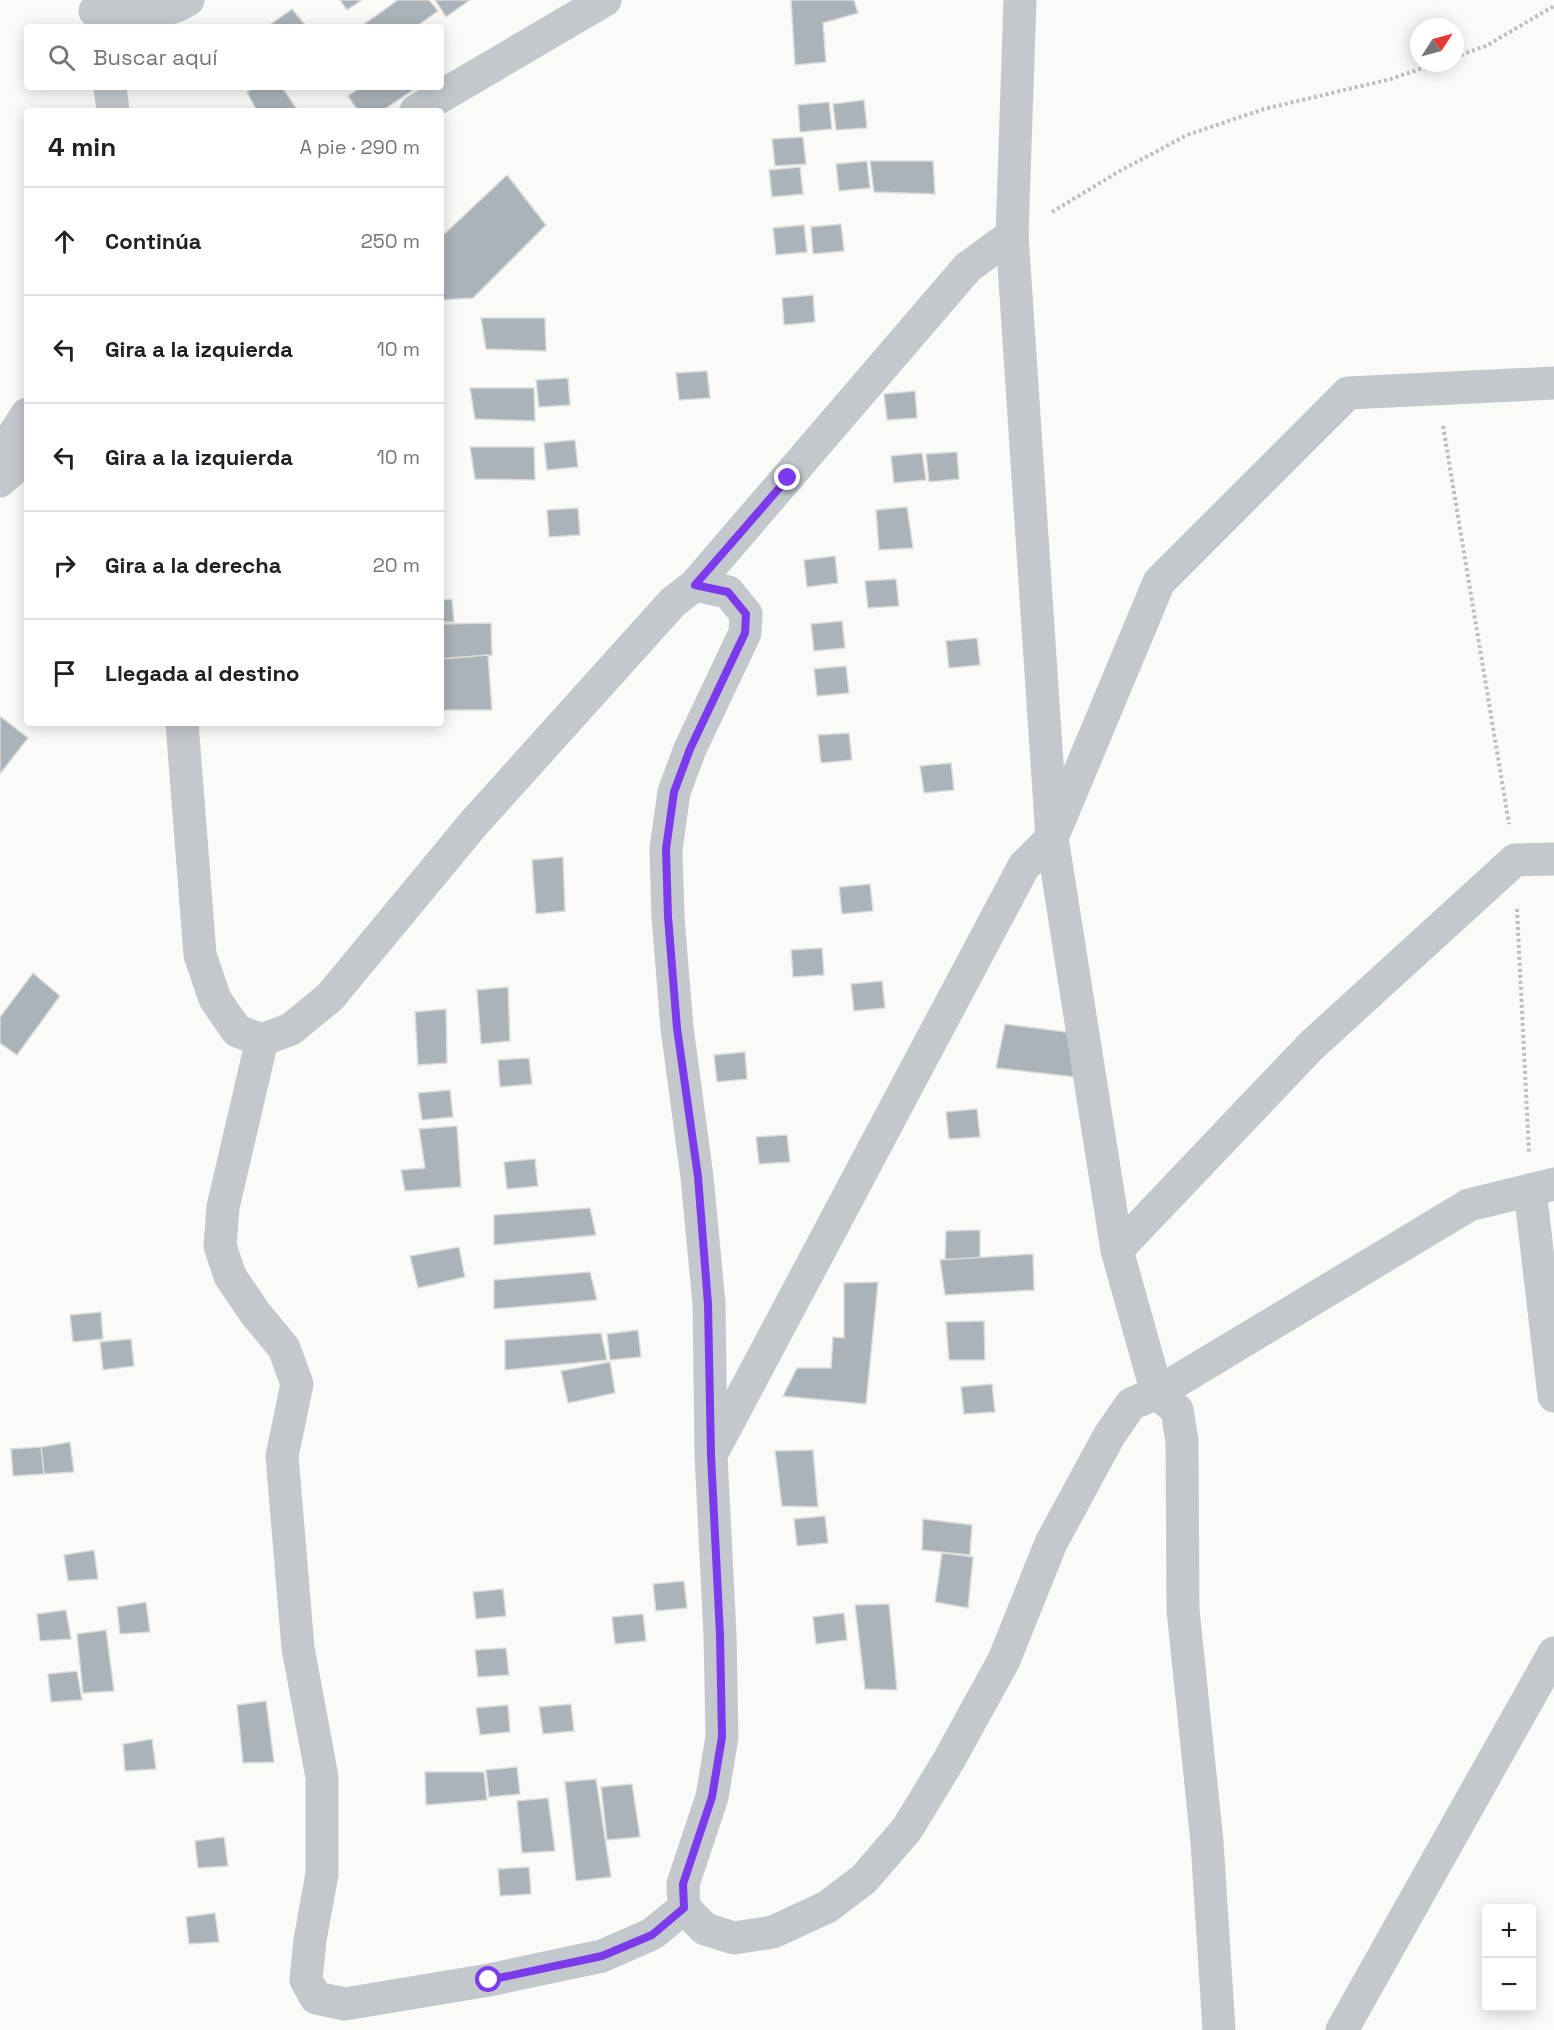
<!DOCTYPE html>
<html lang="es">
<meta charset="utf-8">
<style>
:root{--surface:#fff;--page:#f6f6f6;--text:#202124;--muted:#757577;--line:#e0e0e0}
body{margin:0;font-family:"Space Grotesk",sans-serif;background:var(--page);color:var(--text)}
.controls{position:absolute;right:18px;bottom:18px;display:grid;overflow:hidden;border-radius:6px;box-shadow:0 3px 15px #0003}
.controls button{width:54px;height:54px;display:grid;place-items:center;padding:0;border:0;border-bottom:2px solid var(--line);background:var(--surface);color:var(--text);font:30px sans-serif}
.compass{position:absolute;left:1410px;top:18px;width:54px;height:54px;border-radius:50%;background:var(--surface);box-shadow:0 3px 15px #0003;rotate:54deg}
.stop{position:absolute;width:18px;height:18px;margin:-14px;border:4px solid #7c3aed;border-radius:50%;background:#fff}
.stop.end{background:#7c3aed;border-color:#fff;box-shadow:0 2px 6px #0008}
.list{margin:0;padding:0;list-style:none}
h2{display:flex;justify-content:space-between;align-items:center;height:78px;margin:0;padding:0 24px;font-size:26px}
h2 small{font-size:20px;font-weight:400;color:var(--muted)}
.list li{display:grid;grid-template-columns:39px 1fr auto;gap:18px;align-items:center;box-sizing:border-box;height:108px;padding:0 24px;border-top:2px solid var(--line)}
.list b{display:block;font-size:22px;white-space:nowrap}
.list em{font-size:20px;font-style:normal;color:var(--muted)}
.icon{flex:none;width:33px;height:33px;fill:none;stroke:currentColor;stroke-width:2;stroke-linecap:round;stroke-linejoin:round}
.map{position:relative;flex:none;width:1554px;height:2030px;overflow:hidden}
.search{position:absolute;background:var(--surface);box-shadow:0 3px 15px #0003;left:24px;top:24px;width:420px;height:66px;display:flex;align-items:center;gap:15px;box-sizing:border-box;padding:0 21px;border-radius:6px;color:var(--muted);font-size:22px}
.panel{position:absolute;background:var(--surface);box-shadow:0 3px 15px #0003;left:24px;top:108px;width:420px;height:618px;border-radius:6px}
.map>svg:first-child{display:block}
.building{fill:#aab3b9;stroke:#dcdcda;stroke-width:1.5}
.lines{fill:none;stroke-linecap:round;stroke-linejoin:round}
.path{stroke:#bbbfc2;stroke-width:4;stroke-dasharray:3 3;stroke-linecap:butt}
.minor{stroke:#c3c8cc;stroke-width:33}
.route{stroke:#7c3aed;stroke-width:8}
</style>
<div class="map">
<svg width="1554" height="2030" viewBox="0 0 1554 2030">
<rect width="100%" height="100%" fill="#fafaf8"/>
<g class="building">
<path d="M340 0H362L347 10Z"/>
<path d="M398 0H429L438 11 415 27H364L363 25Z"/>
<path d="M435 0H470L446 17Z"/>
<path d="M791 0H854L858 13 823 23 826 62 795 65Z"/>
<path d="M292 9 307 27H267Z"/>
<path d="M255 87H282L298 111H257L247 92Z"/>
<path d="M361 87H417L382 111H358L348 96Z"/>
<path d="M864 100 867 128 836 130 833 104Z"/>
<path d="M829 102 832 129 800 132 798 105Z"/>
<path d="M803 137 806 164 775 166 772 139Z"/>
<path d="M867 161 870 188 839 191 836 164Z"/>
<path d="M870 161H933L935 194 874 192Z"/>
<path d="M800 167 803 194 772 197 769 170Z"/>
<path d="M507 175 546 225 473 298 441 300V237Z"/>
<path d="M841 224 844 251 813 254 811 227Z"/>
<path d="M804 225 807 252 776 255 773 228Z"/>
<path d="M813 295 815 322 784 325 782 298Z"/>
<path d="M481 318H545L546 351 486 349Z"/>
<path d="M707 371 710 398 679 400 676 373Z"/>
<path d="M568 378 570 405 539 407 536 380Z"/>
<path d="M470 388H534L535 421 475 419Z"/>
<path d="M915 391 917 418 887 420 884 394Z"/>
<path d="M575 440 578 467 547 470 544 443Z"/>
<path d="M470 447H534L535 480 475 479Z"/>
<path d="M957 452 959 479 929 482 926 454Z"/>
<path d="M922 453 926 480 894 483 891 456Z"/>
<path d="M907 507 913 548 879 550 876 510Z"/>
<path d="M578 508 580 535 549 537 547 510Z"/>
<path d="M835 556 838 583 807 587 804 560Z"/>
<path d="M896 579 899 606 868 608 865 581Z"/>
<path d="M452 599 454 622H441V600Z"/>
<path d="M842 621 845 648 814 651 811 624Z"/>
<path d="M491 623 492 655 441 659V624Z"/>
<path d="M977 638 980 665 949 668 946 641Z"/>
<path d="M488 655 492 710H441V659Z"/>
<path d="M846 666 849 693 817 696 814 669Z"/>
<path d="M0 716 28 738 0 774Z"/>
<path d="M849 733 852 760 821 763 818 735Z"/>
<path d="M951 763 954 790 924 793 920 766Z"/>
<path d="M563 857 565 911 536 914 532 860Z"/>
<path d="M870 884 873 911 842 914 839 887Z"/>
<path d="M822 948 824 975 793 977 791 950Z"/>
<path d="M33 973 60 996 17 1055 0 1043V1017Z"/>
<path d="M882 981 885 1008 854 1011 851 984Z"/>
<path d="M508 987 510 1041 481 1044 477 990Z"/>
<path d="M446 1009 447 1063 418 1065 415 1012Z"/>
<path d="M1005 1024 1073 1033 1075 1077 996 1068Z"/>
<path d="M745 1052 747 1079 717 1082 714 1055Z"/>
<path d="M529 1058 532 1084 500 1087 498 1060Z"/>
<path d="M450 1090 453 1117 422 1120 418 1093Z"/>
<path d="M977 1109 980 1137 949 1139 946 1112Z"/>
<path d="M457 1126 461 1187 405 1191 401 1170 425 1168 419 1129Z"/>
<path d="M787 1135 790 1162 759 1164 756 1137Z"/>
<path d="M535 1159 538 1186 507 1189 504 1162Z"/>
<path d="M590 1208 596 1235 494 1245V1215Z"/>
<path d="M980 1230V1258L945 1261 946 1231Z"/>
<path d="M459 1247 465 1277 418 1288 410 1256Z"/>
<path d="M1033 1254 1034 1290 945 1295 940 1260Z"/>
<path d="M590 1272 597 1300 494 1309V1280Z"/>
<path d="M878 1282 866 1404 783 1396 797 1368H831L833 1337 844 1338V1283Z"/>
<path d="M101 1312 103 1339 73 1342 70 1315Z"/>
<path d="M984 1321 985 1360H949L946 1322Z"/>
<path d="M638 1330 641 1357 610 1360 607 1334Z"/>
<path d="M601 1333 607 1360 505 1370V1340Z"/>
<path d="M131 1339 134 1366 103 1370 100 1342Z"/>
<path d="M610 1362 615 1393 568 1403 561 1371Z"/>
<path d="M992 1384 995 1412 964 1414 961 1387Z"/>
<path d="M70 1442 74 1472 44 1474 41 1447Z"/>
<path d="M41 1447 44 1474 13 1476 11 1449Z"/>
<path d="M813 1450 818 1507 782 1506 775 1451Z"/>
<path d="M825 1516 828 1543 797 1546 794 1519Z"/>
<path d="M923 1519 972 1525 970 1555 922 1550Z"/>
<path d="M94 1550 98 1579 68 1581 64 1555Z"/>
<path d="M942 1553 973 1557 968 1608 935 1602Z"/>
<path d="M684 1581 687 1608 656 1611 653 1584Z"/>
<path d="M503 1589 506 1616 476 1619 473 1592Z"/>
<path d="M146 1602 150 1632 120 1634 117 1607Z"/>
<path d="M889 1604 897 1690 865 1689 855 1605Z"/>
<path d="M66 1610 71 1639 40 1641 37 1614Z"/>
<path d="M844 1613 847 1640 816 1644 813 1617Z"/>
<path d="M643 1614 646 1641 615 1644 612 1617Z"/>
<path d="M106 1630 114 1691 83 1693 77 1634Z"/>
<path d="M506 1648 509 1675 478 1677 475 1650Z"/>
<path d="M77 1671 82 1700 51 1702 48 1674Z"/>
<path d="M266 1701 274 1762 243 1763 237 1705Z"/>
<path d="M571 1704 574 1731 543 1734 539 1707Z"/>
<path d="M508 1705 510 1732 480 1735 476 1708Z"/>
<path d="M152 1739 156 1769 125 1771 123 1744Z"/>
<path d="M517 1767 520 1794 489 1797 486 1770Z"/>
<path d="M425 1772H484L487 1800 426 1805Z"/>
<path d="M596 1779 611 1877 576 1881 565 1782Z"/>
<path d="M632 1784 640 1837 607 1840 601 1787Z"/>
<path d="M548 1798 555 1851 522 1853 517 1801Z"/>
<path d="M224 1837 228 1866 198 1868 195 1841Z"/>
<path d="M529 1867 531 1894 500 1896 498 1869Z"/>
<path d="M215 1913 219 1942 189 1944 186 1917Z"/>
</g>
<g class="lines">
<g class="path">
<path d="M1455 57 1486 46 1554 6"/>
<path d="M1052 212 1118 172 1187 135 1264 109 1391 79 1437 63"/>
<path d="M1443 426 1509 824"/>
<path d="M1517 909 1529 1153"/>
</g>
<g class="minor">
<path d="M1020 0 1012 235 1052 838 1117 1250 1157 1393 1469 1205 1554 1184"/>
<path d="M95 11C128 15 159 18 188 0"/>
<path d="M110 87 113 111"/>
<path d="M416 111 605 0"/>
<path d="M0 456 27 414"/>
<path d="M0 481 27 457"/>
<path d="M695 585 968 267 1012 235"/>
<path d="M182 723 200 955 215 999 237 1031 262 1040 291 1029 330 997 474 823 673 602 695 585 728 592 746 614 745 633 690 749 674 792 666 849 668 917 677 1028 697 1177 709 1304 711 1455 720 1635 722 1737 712 1797 683 1884 684 1908 705 1929 734 1938 773 1932 827 1907 864 1879 907 1829 949 1760 1004 1660 1051 1543 1109 1436 1131 1404 1157 1393 1177 1410 1182 1441 1183 1610 1207 1842 1219 2030"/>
<path d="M262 1040 223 1207 220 1246 230 1276 255 1313 284 1348 297 1384 282 1456 298 1648 322 1777V1874L310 1940 306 1980 316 1998 345 2004 489 1980 602 1956 652 1934 684 1908"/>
<path d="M1530 1190 1554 1396"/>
<path d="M1117 1250 1311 1046 1515 860 1554 859"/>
<path d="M713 1451 1024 866 1052 838 1159 582 1348 393 1554 383"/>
<path d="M1342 2030 1554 1653"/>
</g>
</g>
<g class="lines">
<path class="route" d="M489 1980 602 1956 652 1935 684 1908 683 1884 712 1797 722 1737 720 1635 711 1455 708 1304 698 1177 677 1028 668 917 666 849 674 792 690 749 745 633 746 614 728 592 695 585 788 478"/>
</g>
</svg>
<div class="controls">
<button>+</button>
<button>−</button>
</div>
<svg class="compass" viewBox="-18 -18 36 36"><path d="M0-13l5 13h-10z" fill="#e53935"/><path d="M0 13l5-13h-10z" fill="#757577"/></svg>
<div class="stop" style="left:489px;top:1980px"></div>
<div class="stop end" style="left:788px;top:478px"></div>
<div class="search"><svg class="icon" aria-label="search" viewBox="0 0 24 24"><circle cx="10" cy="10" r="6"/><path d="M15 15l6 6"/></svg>Buscar aquí</div>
<section class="panel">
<h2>4 min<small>A pie · 290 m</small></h2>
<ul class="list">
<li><svg class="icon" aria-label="ahead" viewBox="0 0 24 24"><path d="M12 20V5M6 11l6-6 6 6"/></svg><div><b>Continúa</b></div><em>250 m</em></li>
<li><svg class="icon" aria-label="left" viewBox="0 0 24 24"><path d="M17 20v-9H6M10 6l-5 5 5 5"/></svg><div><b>Gira a la izquierda</b></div><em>10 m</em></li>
<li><svg class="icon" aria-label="left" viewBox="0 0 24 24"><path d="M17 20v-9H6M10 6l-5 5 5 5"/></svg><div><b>Gira a la izquierda</b></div><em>10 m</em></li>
<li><svg class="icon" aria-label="right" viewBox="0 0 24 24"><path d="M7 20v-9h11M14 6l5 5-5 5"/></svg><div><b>Gira a la derecha</b></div><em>20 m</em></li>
<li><svg class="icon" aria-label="arrive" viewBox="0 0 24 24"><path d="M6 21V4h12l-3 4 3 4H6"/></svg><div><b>Llegada al destino</b></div></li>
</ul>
</section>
</div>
